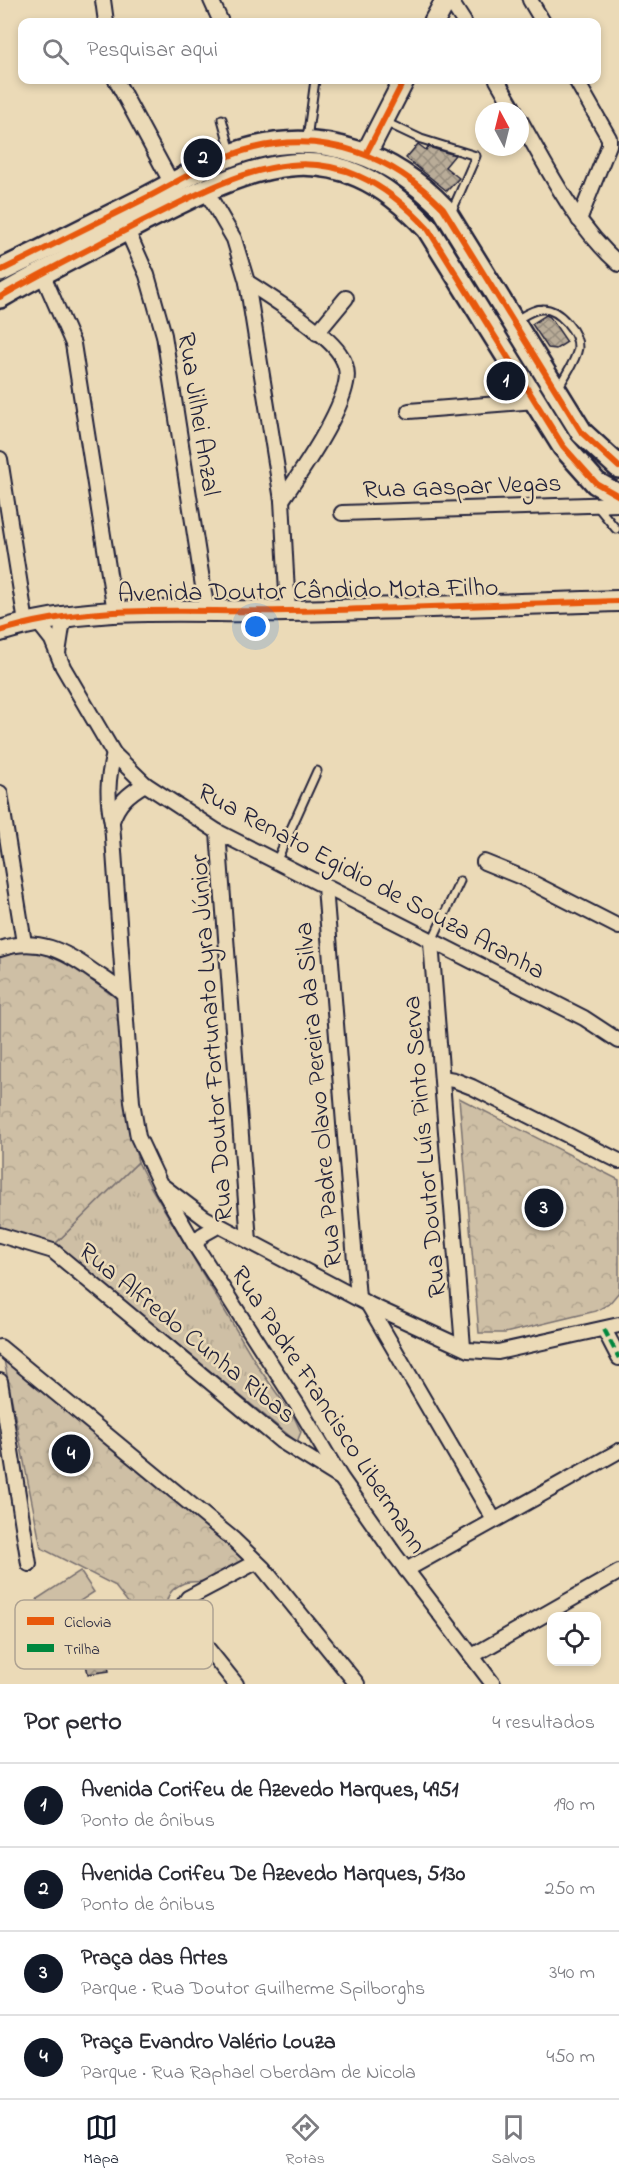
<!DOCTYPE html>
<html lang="pt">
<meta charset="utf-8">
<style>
:root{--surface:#fff;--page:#f2f2f3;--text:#2b2b33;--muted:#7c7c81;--line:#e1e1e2;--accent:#111827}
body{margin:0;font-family:"Indie Flower",sans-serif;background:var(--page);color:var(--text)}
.controls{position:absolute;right:18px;bottom:18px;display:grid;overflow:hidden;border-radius:12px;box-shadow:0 3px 9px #0003}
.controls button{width:54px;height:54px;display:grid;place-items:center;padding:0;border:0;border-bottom:2px solid var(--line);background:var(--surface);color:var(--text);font:30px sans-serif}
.compass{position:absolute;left:475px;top:102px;width:54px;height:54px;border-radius:50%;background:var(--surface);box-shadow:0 3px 9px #0003;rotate:353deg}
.you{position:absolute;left:256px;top:627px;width:21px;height:21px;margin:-15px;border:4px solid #fff;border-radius:50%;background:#1a73e8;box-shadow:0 0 0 9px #1a73e833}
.badge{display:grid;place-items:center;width:39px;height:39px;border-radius:50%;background:var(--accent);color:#fff;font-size:20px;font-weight:700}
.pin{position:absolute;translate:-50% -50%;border:3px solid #fff;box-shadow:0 2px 6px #0006}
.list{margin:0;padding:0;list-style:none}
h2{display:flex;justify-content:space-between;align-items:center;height:78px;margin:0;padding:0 24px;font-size:26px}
h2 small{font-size:20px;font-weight:400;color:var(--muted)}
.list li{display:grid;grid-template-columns:39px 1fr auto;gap:18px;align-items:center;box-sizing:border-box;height:84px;padding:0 24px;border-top:2px solid var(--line)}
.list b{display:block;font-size:22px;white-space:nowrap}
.list p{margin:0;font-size:20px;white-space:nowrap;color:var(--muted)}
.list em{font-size:20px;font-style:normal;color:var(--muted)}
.icon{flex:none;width:33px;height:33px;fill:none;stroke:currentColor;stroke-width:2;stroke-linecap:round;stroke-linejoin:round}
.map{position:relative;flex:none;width:619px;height:1684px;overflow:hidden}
.search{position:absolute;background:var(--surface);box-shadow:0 3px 9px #0003;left:18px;right:18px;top:18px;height:66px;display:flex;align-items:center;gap:15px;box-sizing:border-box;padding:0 21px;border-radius:12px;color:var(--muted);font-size:22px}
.sheet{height:414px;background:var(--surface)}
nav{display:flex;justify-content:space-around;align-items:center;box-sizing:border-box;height:84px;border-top:2px solid var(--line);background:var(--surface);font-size:16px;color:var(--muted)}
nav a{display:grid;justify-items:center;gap:3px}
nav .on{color:var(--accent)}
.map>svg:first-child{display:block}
.grass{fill:url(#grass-tufts);stroke:#787070;stroke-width:1.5}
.park{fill:url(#park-crowns);stroke:#787070;stroke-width:1.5}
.garden{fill:#cebfa5;stroke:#787070;stroke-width:1.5}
.building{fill:url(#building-cross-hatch);stroke:#22223b;stroke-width:1.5}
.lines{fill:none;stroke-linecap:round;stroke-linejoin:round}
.lane-casing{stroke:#22223b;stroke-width:11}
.street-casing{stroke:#22223b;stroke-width:18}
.secondary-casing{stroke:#22223b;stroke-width:24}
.primary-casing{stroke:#22223b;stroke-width:26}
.lane{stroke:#ebdab7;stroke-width:7}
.street{stroke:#ebdab7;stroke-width:14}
.secondary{stroke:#ebdab7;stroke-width:20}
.primary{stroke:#ebdab7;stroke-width:21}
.quiet{stroke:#00873e;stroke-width:4.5;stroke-dasharray:9 4.5;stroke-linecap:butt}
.cycleway-casing{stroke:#ebdab7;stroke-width:10}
.cycleway{stroke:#e8590c;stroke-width:6}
.labels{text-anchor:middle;stroke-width:5;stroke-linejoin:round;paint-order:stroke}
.street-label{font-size:26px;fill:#22223b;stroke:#ebdab7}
.key{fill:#ebdab7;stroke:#afa392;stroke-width:1.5}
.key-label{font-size:16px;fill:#22223b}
</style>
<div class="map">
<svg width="619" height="1684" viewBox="0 0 619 1684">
<defs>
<pattern id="grass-tufts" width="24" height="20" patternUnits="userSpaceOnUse" patternTransform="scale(1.5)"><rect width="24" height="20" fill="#cebfa5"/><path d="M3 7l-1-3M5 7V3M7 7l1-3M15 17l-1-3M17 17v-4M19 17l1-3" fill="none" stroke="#b1a48f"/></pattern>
<pattern id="park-crowns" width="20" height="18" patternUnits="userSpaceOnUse" patternTransform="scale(1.5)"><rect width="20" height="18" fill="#cebfa5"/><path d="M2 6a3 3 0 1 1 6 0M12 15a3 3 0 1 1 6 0" fill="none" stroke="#b1a48f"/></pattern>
<pattern id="building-cross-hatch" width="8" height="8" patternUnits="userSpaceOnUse" patternTransform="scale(1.5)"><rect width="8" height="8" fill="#b9ac98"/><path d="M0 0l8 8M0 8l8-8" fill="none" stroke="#968c7d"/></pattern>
</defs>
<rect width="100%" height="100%" fill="#ebdab7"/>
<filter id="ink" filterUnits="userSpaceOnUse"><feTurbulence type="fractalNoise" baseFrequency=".0167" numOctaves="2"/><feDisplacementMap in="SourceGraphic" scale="12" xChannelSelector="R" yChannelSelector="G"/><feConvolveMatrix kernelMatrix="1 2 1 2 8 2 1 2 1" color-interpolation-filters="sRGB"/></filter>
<g filter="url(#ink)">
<path class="grass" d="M138 1162 150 1186 259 1368 295 1419 301 1432 297 1442 70 1256 53 1246Z"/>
<g class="park">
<path d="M13 950C60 951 82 975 119 1000L124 1101 138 1162 53 1246 0 1227V954Z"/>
<path d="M459 1098 619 1180V1292L609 1304 596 1311 505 1333H479Z"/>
<path d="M4 1360 248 1560C234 1567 220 1576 205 1581 198 1583 189 1580 182 1584 153 1597 171 1627 184 1644L170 1655 114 1585 41 1548Z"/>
</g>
<path class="garden" d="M80 1571 94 1592 51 1620 37 1599Z"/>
<g class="building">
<path d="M418 144 426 150 428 147 455 155 445 167 459 178 447 191 406 158Z"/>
<path d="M546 315 550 317 567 342 556 349 548 348 532 324Z"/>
<path d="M101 1630 109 1671 88 1674 80 1634Z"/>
</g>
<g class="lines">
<g class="lane-casing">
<g id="lane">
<path d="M222 119 231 152"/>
<path d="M385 122 421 139 476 156 451 213"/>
<path d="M307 139 315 80"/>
<path d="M516 320C523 316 533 309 542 309 559 308 579 333 578 348 576 361 565 375 559 387"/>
<path d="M597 506 616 529"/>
<path d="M276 862 317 771"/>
<path d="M432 941 460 881"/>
</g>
</g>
<g class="street-casing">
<g id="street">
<path d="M103 0 106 22"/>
<path d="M211 0 221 22"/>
<path d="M450 0 464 22"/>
<path d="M530 0 543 22"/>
<path d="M116 80 172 184"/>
<path d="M497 80 515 111"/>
<path d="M576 80 609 138V145L579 220"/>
<path d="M520 120C549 171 575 225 619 264"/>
<path d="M205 189 234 239 247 282 282 500 288 611"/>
<path d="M127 230 147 275 164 335 207 612"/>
<path d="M42 273 73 344 115 612"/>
<path d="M247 282C270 297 329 334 341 356 346 364 348 374 346 383 340 416 301 472 282 500"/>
<path d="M317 333 346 298"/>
<path d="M409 411 536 401"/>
<path d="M0 459 26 623"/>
<path d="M342 513 619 504"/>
<path d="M37 621 52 640 63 667 114 754 145 784 218 832 584 1018 619 1041"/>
<path d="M58 653 62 627 68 617"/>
<path d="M114 754C107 779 107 798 112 823L124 994"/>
<path d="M0 793 24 943"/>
<path d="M112 821C118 803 128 794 145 784"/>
<path d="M218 832 249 1241"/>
<path d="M484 862 521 877 619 927"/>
<path d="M325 887 358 1298"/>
<path d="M431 942 463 1347"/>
<path d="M0 949C37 936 65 951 94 972 105 979 115 985 124 994L132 1102 138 1137 160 1184 205 1218 368 1304 468 1350 498 1352 619 1325"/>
<path d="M442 1078 454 1080 472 1087 619 1161"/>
<path d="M162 1188 195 1245 298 1406 341 1478 395 1555 493 1684"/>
<path d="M0 1235 53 1251 281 1441 339 1477"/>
<path d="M195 1245 202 1235 218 1226"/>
<path d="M368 1304 494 1520"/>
<path d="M604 1329 619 1358"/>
<path d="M0 1347 234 1540 263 1568 357 1684"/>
<path d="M0 1381 29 1564"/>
<path d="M406 1570 619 1451"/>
<path d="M472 1656 619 1572"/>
<path d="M236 1684 184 1619 182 1607 188 1598 256 1562"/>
</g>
</g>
<g class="secondary-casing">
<g id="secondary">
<path d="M434 22 446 0"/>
<path d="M366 154 404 80"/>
<path d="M0 631C91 602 192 613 286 611 397 609 508 604 619 601"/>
</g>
</g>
<g class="primary-casing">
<g id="primary">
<path d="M0 271C49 247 98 222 146 198 181 180 216 157 254 148 325 130 393 156 443 208L582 433 619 467"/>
<path d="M0 297C46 270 94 247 141 222 249 167 331 123 428 229L563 446 596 483 619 496"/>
</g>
</g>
<use href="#lane" class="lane"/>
<use href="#street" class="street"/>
<use href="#secondary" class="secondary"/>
<use href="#primary" class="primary"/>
<path class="quiet" d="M604 1329 619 1358"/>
<g class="cycleway-casing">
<g id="cycleway">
<path d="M366 154 404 80"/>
<path d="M0 271C49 247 98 222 146 198 181 180 216 157 254 148 325 130 393 156 443 208L582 433 619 467"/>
<path d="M0 297C46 270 94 247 141 222 249 167 331 123 428 229L563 446 596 483 619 496"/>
<path d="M0 631C91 602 192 613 286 611 397 609 508 604 619 601"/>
</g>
</g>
<use href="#cycleway" class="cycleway"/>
</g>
</g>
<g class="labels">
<g class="street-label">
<text transform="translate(200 414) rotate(81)" y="9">Rua Jilhei Anzal</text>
<text transform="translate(462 485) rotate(-2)" y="9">Rua Gaspar Vegas</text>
<text transform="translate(308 589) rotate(-1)" y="9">Avenida Doutor Cândido Mota Filho</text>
<text transform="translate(372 880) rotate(28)" y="9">Rua Renato Egidio de Souza Aranha</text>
<text transform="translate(210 1038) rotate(-94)" y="9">Rua Doutor Fortunato Lyra Júnior</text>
<text transform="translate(317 1095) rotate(-95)" y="9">Rua Padre Olavo Pereira da Silva</text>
<text transform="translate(423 1147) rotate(-95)" y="9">Rua Doutor Luís Pinto Serva</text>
<text transform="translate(188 1332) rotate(39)" y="9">Rua Alfredo Cunha Ribas</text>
<text transform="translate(330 1409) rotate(57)" y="9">Rua Padre Francisco Libermann</text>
</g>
</g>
<rect x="15" y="1600" width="198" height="69" rx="9" class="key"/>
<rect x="27" y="1617" width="27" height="8" fill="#e8590c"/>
<rect x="27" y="1644" width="27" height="8" fill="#00873e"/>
<g class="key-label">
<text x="64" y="1627">Ciclovia</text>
<text x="64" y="1654">Trilha</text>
</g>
</svg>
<div class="controls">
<button><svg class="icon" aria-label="locate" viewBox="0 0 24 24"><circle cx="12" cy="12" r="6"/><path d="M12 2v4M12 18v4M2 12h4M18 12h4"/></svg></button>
</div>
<svg class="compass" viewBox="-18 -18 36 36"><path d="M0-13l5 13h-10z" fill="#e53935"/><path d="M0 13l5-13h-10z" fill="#7c7c81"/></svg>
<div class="you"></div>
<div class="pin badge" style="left:506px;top:381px">1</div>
<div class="pin badge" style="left:203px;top:158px">2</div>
<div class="pin badge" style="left:544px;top:1208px">3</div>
<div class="pin badge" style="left:71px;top:1454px">4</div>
<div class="search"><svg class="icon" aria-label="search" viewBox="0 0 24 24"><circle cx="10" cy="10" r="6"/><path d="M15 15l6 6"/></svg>Pesquisar aqui</div>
</div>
<section class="sheet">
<h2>Por perto<small>4 resultados</small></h2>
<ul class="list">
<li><span class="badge">1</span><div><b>Avenida Corifeu de Azevedo Marques, 4951</b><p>Ponto de ônibus</p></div><em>190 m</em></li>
<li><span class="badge">2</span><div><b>Avenida Corifeu De Azevedo Marques, 5130</b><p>Ponto de ônibus</p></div><em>250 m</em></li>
<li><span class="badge">3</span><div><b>Praça das Artes</b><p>Parque · Rua Doutor Guilherme Spilborghs</p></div><em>340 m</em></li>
<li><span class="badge">4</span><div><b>Praça Evandro Valério Louza</b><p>Parque · Rua Raphael Oberdam de Nicola</p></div><em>450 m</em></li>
</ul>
</section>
<nav>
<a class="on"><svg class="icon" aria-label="map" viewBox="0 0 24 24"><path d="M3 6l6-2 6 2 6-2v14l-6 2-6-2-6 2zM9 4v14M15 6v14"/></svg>Mapa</a>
<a><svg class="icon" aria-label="directions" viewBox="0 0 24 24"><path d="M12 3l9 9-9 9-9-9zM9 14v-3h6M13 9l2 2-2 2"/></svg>Rotas</a>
<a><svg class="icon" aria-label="saved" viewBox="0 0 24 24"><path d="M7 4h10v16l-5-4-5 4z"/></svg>Salvos</a>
</nav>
